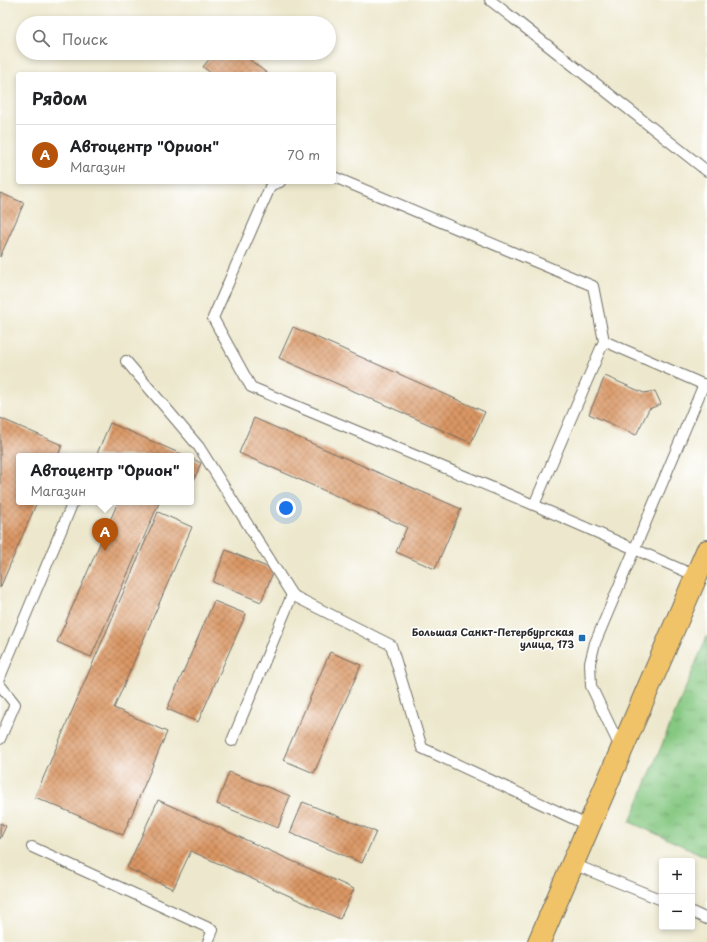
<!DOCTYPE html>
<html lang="ru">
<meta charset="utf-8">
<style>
:root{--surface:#fff;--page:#f2f2f2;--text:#202124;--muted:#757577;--line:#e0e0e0;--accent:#b45309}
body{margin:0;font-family:"Playpen Sans",sans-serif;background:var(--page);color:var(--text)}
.controls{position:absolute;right:12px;bottom:12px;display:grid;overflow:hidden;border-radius:4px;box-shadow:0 2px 6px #0003}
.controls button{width:36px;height:36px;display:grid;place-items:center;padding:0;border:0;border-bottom:1px solid var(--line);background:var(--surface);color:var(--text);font:20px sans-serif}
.you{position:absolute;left:286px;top:508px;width:14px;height:14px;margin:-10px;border:3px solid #fff;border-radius:50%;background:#1a73e8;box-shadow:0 0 0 6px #1a73e833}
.badge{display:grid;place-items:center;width:26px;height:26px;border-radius:50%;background:var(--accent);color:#fff;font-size:13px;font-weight:700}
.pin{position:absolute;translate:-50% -33px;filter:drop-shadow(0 1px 2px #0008)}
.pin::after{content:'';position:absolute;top:21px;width:14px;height:12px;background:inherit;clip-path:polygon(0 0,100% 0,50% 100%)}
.popup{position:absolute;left:16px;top:453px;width:178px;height:52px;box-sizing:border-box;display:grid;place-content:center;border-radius:4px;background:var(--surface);filter:drop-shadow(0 1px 3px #0005);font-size:13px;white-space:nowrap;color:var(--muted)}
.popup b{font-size:15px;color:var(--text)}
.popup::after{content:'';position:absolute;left:50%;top:100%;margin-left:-8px;border:8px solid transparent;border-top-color:var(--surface)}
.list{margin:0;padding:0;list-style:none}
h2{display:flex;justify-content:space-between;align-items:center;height:52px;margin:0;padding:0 16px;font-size:17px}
h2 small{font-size:13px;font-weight:400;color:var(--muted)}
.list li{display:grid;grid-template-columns:26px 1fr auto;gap:12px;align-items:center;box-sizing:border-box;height:60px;padding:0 16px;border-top:1px solid var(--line)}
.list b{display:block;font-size:15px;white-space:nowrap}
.list p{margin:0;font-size:13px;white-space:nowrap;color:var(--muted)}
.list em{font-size:13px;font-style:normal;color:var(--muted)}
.icon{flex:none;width:22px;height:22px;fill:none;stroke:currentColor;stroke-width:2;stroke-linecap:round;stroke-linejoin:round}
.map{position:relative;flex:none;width:707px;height:942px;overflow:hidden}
.search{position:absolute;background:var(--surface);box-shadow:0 2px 6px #0003;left:16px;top:16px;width:320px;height:44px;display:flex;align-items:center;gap:10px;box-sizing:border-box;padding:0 14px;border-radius:22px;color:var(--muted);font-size:15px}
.panel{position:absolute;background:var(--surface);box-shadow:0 2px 6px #0003;left:16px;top:72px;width:320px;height:112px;border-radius:4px}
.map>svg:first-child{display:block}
.grass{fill:url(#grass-tufts);stroke:#587a56}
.building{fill:url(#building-cross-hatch)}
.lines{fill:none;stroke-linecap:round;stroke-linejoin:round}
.lane-casing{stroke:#6f6d64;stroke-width:12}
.primary-casing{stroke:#6f6d64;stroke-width:24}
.lane{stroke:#fff;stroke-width:10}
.primary{stroke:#f0c369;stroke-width:22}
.poi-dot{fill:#1f6fb2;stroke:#fff;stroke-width:1.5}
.labels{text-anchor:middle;stroke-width:3.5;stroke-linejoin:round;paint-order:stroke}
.poi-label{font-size:10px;font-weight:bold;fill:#2b2b2b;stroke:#fff;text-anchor:end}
</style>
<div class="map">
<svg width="707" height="942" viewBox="0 0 707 942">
<defs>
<pattern id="grass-tufts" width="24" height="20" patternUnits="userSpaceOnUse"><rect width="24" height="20" fill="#85c881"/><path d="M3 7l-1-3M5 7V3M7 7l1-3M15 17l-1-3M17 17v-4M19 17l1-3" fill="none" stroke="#6da36a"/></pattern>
<pattern id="building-cross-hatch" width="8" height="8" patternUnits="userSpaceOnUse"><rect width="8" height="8" fill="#da9663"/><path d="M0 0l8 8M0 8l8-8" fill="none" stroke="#b17b52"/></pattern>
</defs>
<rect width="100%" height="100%" fill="#fff"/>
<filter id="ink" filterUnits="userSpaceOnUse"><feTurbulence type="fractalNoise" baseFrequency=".025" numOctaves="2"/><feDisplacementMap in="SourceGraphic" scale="8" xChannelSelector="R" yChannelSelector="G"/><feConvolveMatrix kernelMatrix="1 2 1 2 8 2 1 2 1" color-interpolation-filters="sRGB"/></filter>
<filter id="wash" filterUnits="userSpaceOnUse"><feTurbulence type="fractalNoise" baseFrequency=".012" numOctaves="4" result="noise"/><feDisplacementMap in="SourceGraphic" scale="16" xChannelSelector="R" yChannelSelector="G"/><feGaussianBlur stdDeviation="0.9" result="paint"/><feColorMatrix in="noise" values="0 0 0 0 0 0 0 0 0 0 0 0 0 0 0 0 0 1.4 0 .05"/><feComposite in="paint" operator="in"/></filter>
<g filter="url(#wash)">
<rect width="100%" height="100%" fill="#ede8cd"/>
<path class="grass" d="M707 636V857L630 822Z"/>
<g id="blocks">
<g class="building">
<path d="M214 53H241L268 74H212L203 67Z"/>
<path d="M0 193 24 203 0 257Z"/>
<path d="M293 327 485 412 471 443 279 358Z"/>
<path d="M605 376 644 393 655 391 661 404 649 409 636 435 589 414Z"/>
<path d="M0 418 62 445 58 456H19V502H37L0 588Z"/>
<path d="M254 418 461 509 435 569 396 552 407 527 239 453Z"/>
<path d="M110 423 186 456H96Z"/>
<path d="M191 458 201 463 191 487Z"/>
<path d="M118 502H156L159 503 91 657 57 642Z"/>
<path d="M158 512 192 527 114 708 167 732 123 835 35 797Z"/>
<path d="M226 550 274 570 261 602 213 582Z"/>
<path d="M214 601 246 614 198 722 167 709Z"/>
<path d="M330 652 361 665 314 773 283 760Z"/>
<path d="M229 772 290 796 278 828 217 804Z"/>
<path d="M158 800 354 889 340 919 191 851 173 889 127 868Z"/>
<path d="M303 802 376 832 362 863 290 833Z"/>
<path d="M0 823 6 826 0 839Z"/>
</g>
</g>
</g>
<g filter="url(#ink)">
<use href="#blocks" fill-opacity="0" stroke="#6f6d64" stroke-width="1"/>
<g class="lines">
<g class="lane-casing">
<g id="lane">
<path d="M490 0 707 171"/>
<path d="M334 177 593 286 604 341 534 505"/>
<path d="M280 182 271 185 213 318 251 387 534 505 696 576"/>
<path d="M604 341 707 386"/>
<path d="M126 361 199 447 292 595 391 645 422 748 589 826"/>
<path d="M0 677 73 502"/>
<path d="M0 685 15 704 0 739"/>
<path d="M232 741 292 595"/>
<path d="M621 749 591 686 590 663 595 643 704 384"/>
<path d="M32 847 213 930 208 942"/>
<path d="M573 864 662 900"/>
<path d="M692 912 707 919"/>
</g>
</g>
<g class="primary-casing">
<path id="primary" d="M539 942 707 551"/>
</g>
<use href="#lane" class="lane"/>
<use href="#primary" class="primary"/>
</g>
</g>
<rect class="poi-dot" x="578" y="634" width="8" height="8" rx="2"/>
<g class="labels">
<g class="poi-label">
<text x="574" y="636">Большая Санкт-Петербургская<tspan x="574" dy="12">улица, 173</tspan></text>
</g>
</g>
</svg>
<div class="controls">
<button>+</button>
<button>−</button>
</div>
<div class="you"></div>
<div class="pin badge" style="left:105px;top:551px">A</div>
<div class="popup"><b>Автоцентр &quot;Орион&quot;</b>Магазин</div>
<div class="search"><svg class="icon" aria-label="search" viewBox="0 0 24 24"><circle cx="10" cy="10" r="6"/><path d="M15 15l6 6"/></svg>Поиск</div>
<section class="panel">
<h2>Рядом<small></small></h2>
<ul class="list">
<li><span class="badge">A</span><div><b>Автоцентр &quot;Орион&quot;</b><p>Магазин</p></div><em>70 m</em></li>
</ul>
</section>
</div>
